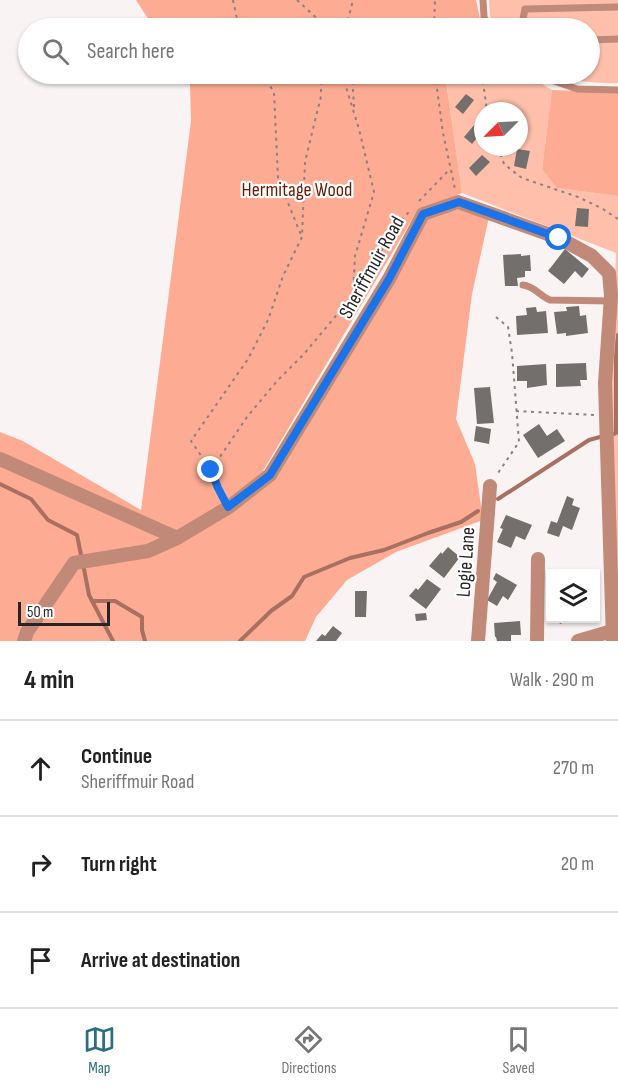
<!DOCTYPE html>
<meta charset="utf-8">
<style>
:root{--surface:#fff;--page:#f2f2f2;--text:#222;--muted:#767676;--line:#e0e0e0;--accent:#2c6f81}
body{margin:0;font-family:"Sofia Sans Condensed",sans-serif;background:var(--page);color:var(--text)}
.controls{position:absolute;right:18px;bottom:18px;display:grid;overflow:hidden;border-radius:0px;box-shadow:0 2px 4px #0004}
.controls button{width:54px;height:54px;display:grid;place-items:center;padding:0;border:0;border-bottom:2px solid var(--line);background:var(--surface);color:var(--text);font:30px sans-serif}
.compass{position:absolute;left:474px;top:102px;width:54px;height:54px;border-radius:50%;background:var(--surface);box-shadow:0 2px 4px #0004;rotate:246deg}
.scale{position:absolute;left:18px;bottom:15px;width:92px;box-sizing:border-box;padding-left:6px;border:3px solid #262424;border-top:0;font-size:16px;line-height:21px;white-space:nowrap;color:#262424;-webkit-text-stroke:4px #fff;paint-order:stroke}
.stop{position:absolute;width:18px;height:18px;margin:-14px;border:4px solid #1a73e8;border-radius:50%;background:#fff}
.stop.end{background:#1a73e8;border-color:#fff;box-shadow:0 2px 6px #0008}
.list{margin:0;padding:0;list-style:none}
h2{display:flex;justify-content:space-between;align-items:center;height:78px;margin:0;padding:0 24px;font-size:26px}
h2 small{font-size:20px;font-weight:400;color:var(--muted)}
.list li{display:grid;grid-template-columns:39px 1fr auto;gap:18px;align-items:center;box-sizing:border-box;height:96px;padding:0 24px;border-top:2px solid var(--line)}
.list b{display:block;font-size:22px;white-space:nowrap}
.list p{margin:0;font-size:20px;white-space:nowrap;color:var(--muted)}
.list em{font-size:20px;font-style:normal;color:var(--muted)}
.icon{flex:none;width:33px;height:33px;fill:none;stroke:currentColor;stroke-width:2;stroke-linecap:round;stroke-linejoin:round}
.map{position:relative;flex:none;width:618px;height:641px;overflow:hidden}
.search{position:absolute;background:var(--surface);box-shadow:0 2px 4px #0004;left:18px;right:18px;top:18px;height:66px;display:flex;align-items:center;gap:15px;box-sizing:border-box;padding:0 21px;border-radius:33px;color:var(--muted);font-size:22px}
.sheet{height:366px;background:var(--surface)}
nav{display:flex;justify-content:space-around;align-items:center;box-sizing:border-box;height:84px;border-top:2px solid var(--line);background:var(--surface);font-size:16px;color:var(--muted)}
nav a{display:grid;justify-items:center;gap:3px}
nav .on{color:var(--accent)}
.map>svg:first-child{display:block}
.green{fill:#ffbfab;fill-rule:evenodd}
.forest{fill:#fdac93}
.lines{fill:none;stroke-linecap:round;stroke-linejoin:round}
.stream{stroke:#a87060;stroke-width:4}
.building{fill:#726f6d}
.path{stroke:#868382;stroke-width:2;stroke-dasharray:3 4.5;stroke-linecap:butt}
.lane{stroke:#c08978;stroke-width:7}
.street{stroke:#c08978;stroke-width:14}
.route{stroke:#1a73e8;stroke-width:8}
.labels{text-anchor:middle;stroke-width:4.5;stroke-linejoin:round;paint-order:stroke}
.park-label{font-size:20px;fill:#641e05;stroke:#fff}
.street-label{font-size:20px;fill:#262424;stroke:#fff}
</style>
<div class="map">
<svg width="618" height="641" viewBox="0 0 618 641">
<rect width="100%" height="100%" fill="#f9f4f3"/>
<g class="green">
<path d="M489 0H618V83C597 84 575 81 555 74H590V28H496L490 16Z"/>
<path d="M445 74H525L552 90 542 169 558 188 618 196V579L609 445 616 253 462 193ZM483 111H519V147H483Z"/>
</g>
<g class="forest">
<path d="M136 0H476L482 28H154Z"/>
<path d="M183 74H445L462 193 417 211 263 471 277 477 395 281 425 217 460 209 489 217 472 294 456 419 475 464 483 520 396 552 347 580 316 617 305 641H0V432L23 441 141 510 191 121 190 85Z"/>
<path d="M552 90 618 92V196L557 188 542 169Z"/>
</g>
<g class="lines">
<g class="stream">
<path d="M614 434 616 433V357L618 335"/>
<path d="M0 484 31 499 48 520 77 535 81 555"/>
<path d="M498 499 589 440 600 437"/>
<path d="M84 569 89 595 113 641"/>
<path d="M92 601H115L142 617V630L145 641"/>
<path d="M240 641 271 611 292 596 304 577 350 558 384 550 428 533 461 522 478 511"/>
</g>
</g>
<g class="building">
<path d="M466 94 474 100 463 114 455 107Z"/>
<path d="M475 124 483 131 472 144 464 137Z"/>
<path d="M517 149 530 151 526 169 514 166Z"/>
<path d="M482 155 490 162 476 176 469 168Z"/>
<path d="M577 208 589 209 588 227 575 226Z"/>
<path d="M565 249 589 269 582 278 575 271 564 284 548 271Z"/>
<path d="M521 254V256L530 255 531 271H525V277L517 278 518 286H505L503 255Z"/>
<path d="M579 306 580 316 586 315 588 333 566 336V333L557 334 554 312 567 311 566 307Z"/>
<path d="M536 307 537 312 546 311 548 333 517 335 516 316 527 315 526 308Z"/>
<path d="M586 363 587 380H580L581 386 556 387V364Z"/>
<path d="M546 364 547 385 527 388V381H517V366Z"/>
<path d="M490 387 494 423 477 424 474 388Z"/>
<path d="M539 424 547 436 557 429 565 441 538 458 523 435Z"/>
<path d="M476 426 491 429 489 444 474 441Z"/>
<path d="M567 496 574 499 572 505 580 508 572 530 563 526 559 537 547 533 551 521 557 523Z"/>
<path d="M506 515 532 525 525 540 516 536 511 548 497 542 503 529 500 528Z"/>
<path d="M448 547 460 557 444 578 429 566 441 552 442 554Z"/>
<path d="M496 573 517 585 508 600 503 596 497 606 487 600 497 582 493 579Z"/>
<path d="M427 579 441 589 426 609 409 596 416 588 418 590Z"/>
<path d="M355 591H367L366 617H355Z"/>
<path d="M550 611V618H564L561 624 547 617Z"/>
<path d="M426 613 427 620 416 621 415 614Z"/>
<path d="M520 621 521 635H511V641H497L496 637H495L494 623Z"/>
<path d="M333 626 342 633 336 641H316L322 634 325 636Z"/>
</g>
<g class="lines">
<g class="path">
<path d="M233 0 239 28"/>
<path d="M297 0 323 24V28"/>
<path d="M434 27 435 0"/>
<path d="M348 28V20L353 0"/>
<path d="M434 28 475 19"/>
<path d="M262 74 274 92 278 178 301 235"/>
<path d="M321 74V96L305 162 302 237 283 276 268 320 248 359 191 441 211 470 247 417 277 381 303 355 372 273 389 233 409 212"/>
<path d="M342 74 359 129 374 192 355 256 353 295"/>
<path d="M352 74 354 107"/>
<path d="M435 74 443 133 455 189"/>
<path d="M482 74 487 111"/>
<path d="M498 147 504 164 522 178 578 197 603 209 618 219"/>
<path d="M419 201 450 169"/>
<path d="M496 317 508 327 512 353 519 442 496 476"/>
<path d="M516 411 594 415"/>
<path d="M211 470 218 488 223 497"/>
</g>
<g class="lane">
<path d="M483 0 484 17 489 28"/>
<path d="M524 28 522 24 525 9 618 7"/>
<path d="M590 40 618 39"/>
<path d="M534 74 577 89 618 90"/>
<path d="M523 285C534 286 540 296 550 300L611 301"/>
</g>
<g class="street">
<path d="M0 459 177 538 229 507 270 475 389 279 423 214 458 202 559 238 592 256 609 273 611 296 605 383 613 641"/>
<path d="M24 641 27 632 74 563 148 551 177 538"/>
<path d="M478 641 490 486"/>
<path d="M537 641 538 559"/>
<path d="M578 641 612 631"/>
</g>
</g>
<g class="lines">
<path class="route" d="M211 470 218 488 228 507 270 475 389 279 423 214 459 202 559 238"/>
</g>
<g class="labels">
<g class="park-label">
<text x="297" y="196">Hermitage Wood</text>
</g>
<g class="street-label">
<text transform="translate(371 267) rotate(-61)" y="7">Sheriffmuir Road</text>
<text transform="translate(465 562) rotate(-86)" y="7">Logie Lane</text>
</g>
</g>
</svg>
<div class="controls">
<button><svg class="icon" aria-label="layers" viewBox="0 0 24 24"><path d="M12 4l9 5-9 5-9-5zM3 14l9 5 9-5"/></svg></button>
</div>
<svg class="compass" viewBox="-18 -18 36 36"><path d="M0-13l5 13h-10z" fill="#e53935"/><path d="M0 13l5-13h-10z" fill="#767676"/></svg>
<div class="scale">50 m</div>
<div class="stop" style="left:559px;top:238px"></div>
<div class="stop end" style="left:211px;top:470px"></div>
<div class="search"><svg class="icon" aria-label="search" viewBox="0 0 24 24"><circle cx="10" cy="10" r="6"/><path d="M15 15l6 6"/></svg>Search here</div>
</div>
<section class="sheet">
<h2>4 min<small>Walk · 290 m</small></h2>
<ul class="list">
<li><svg class="icon" aria-label="ahead" viewBox="0 0 24 24"><path d="M12 20V5M6 11l6-6 6 6"/></svg><div><b>Continue</b><p>Sheriffmuir Road</p></div><em>270 m</em></li>
<li><svg class="icon" aria-label="right" viewBox="0 0 24 24"><path d="M7 20v-9h11M14 6l5 5-5 5"/></svg><div><b>Turn right</b></div><em>20 m</em></li>
<li><svg class="icon" aria-label="arrive" viewBox="0 0 24 24"><path d="M6 21V4h12l-3 4 3 4H6"/></svg><div><b>Arrive at destination</b></div></li>
</ul>
</section>
<nav>
<a class="on"><svg class="icon" aria-label="map" viewBox="0 0 24 24"><path d="M3 6l6-2 6 2 6-2v14l-6 2-6-2-6 2zM9 4v14M15 6v14"/></svg>Map</a>
<a><svg class="icon" aria-label="directions" viewBox="0 0 24 24"><path d="M12 3l9 9-9 9-9-9zM9 14v-3h6M13 9l2 2-2 2"/></svg>Directions</a>
<a><svg class="icon" aria-label="saved" viewBox="0 0 24 24"><path d="M7 4h10v16l-5-4-5 4z"/></svg>Saved</a>
</nav>
